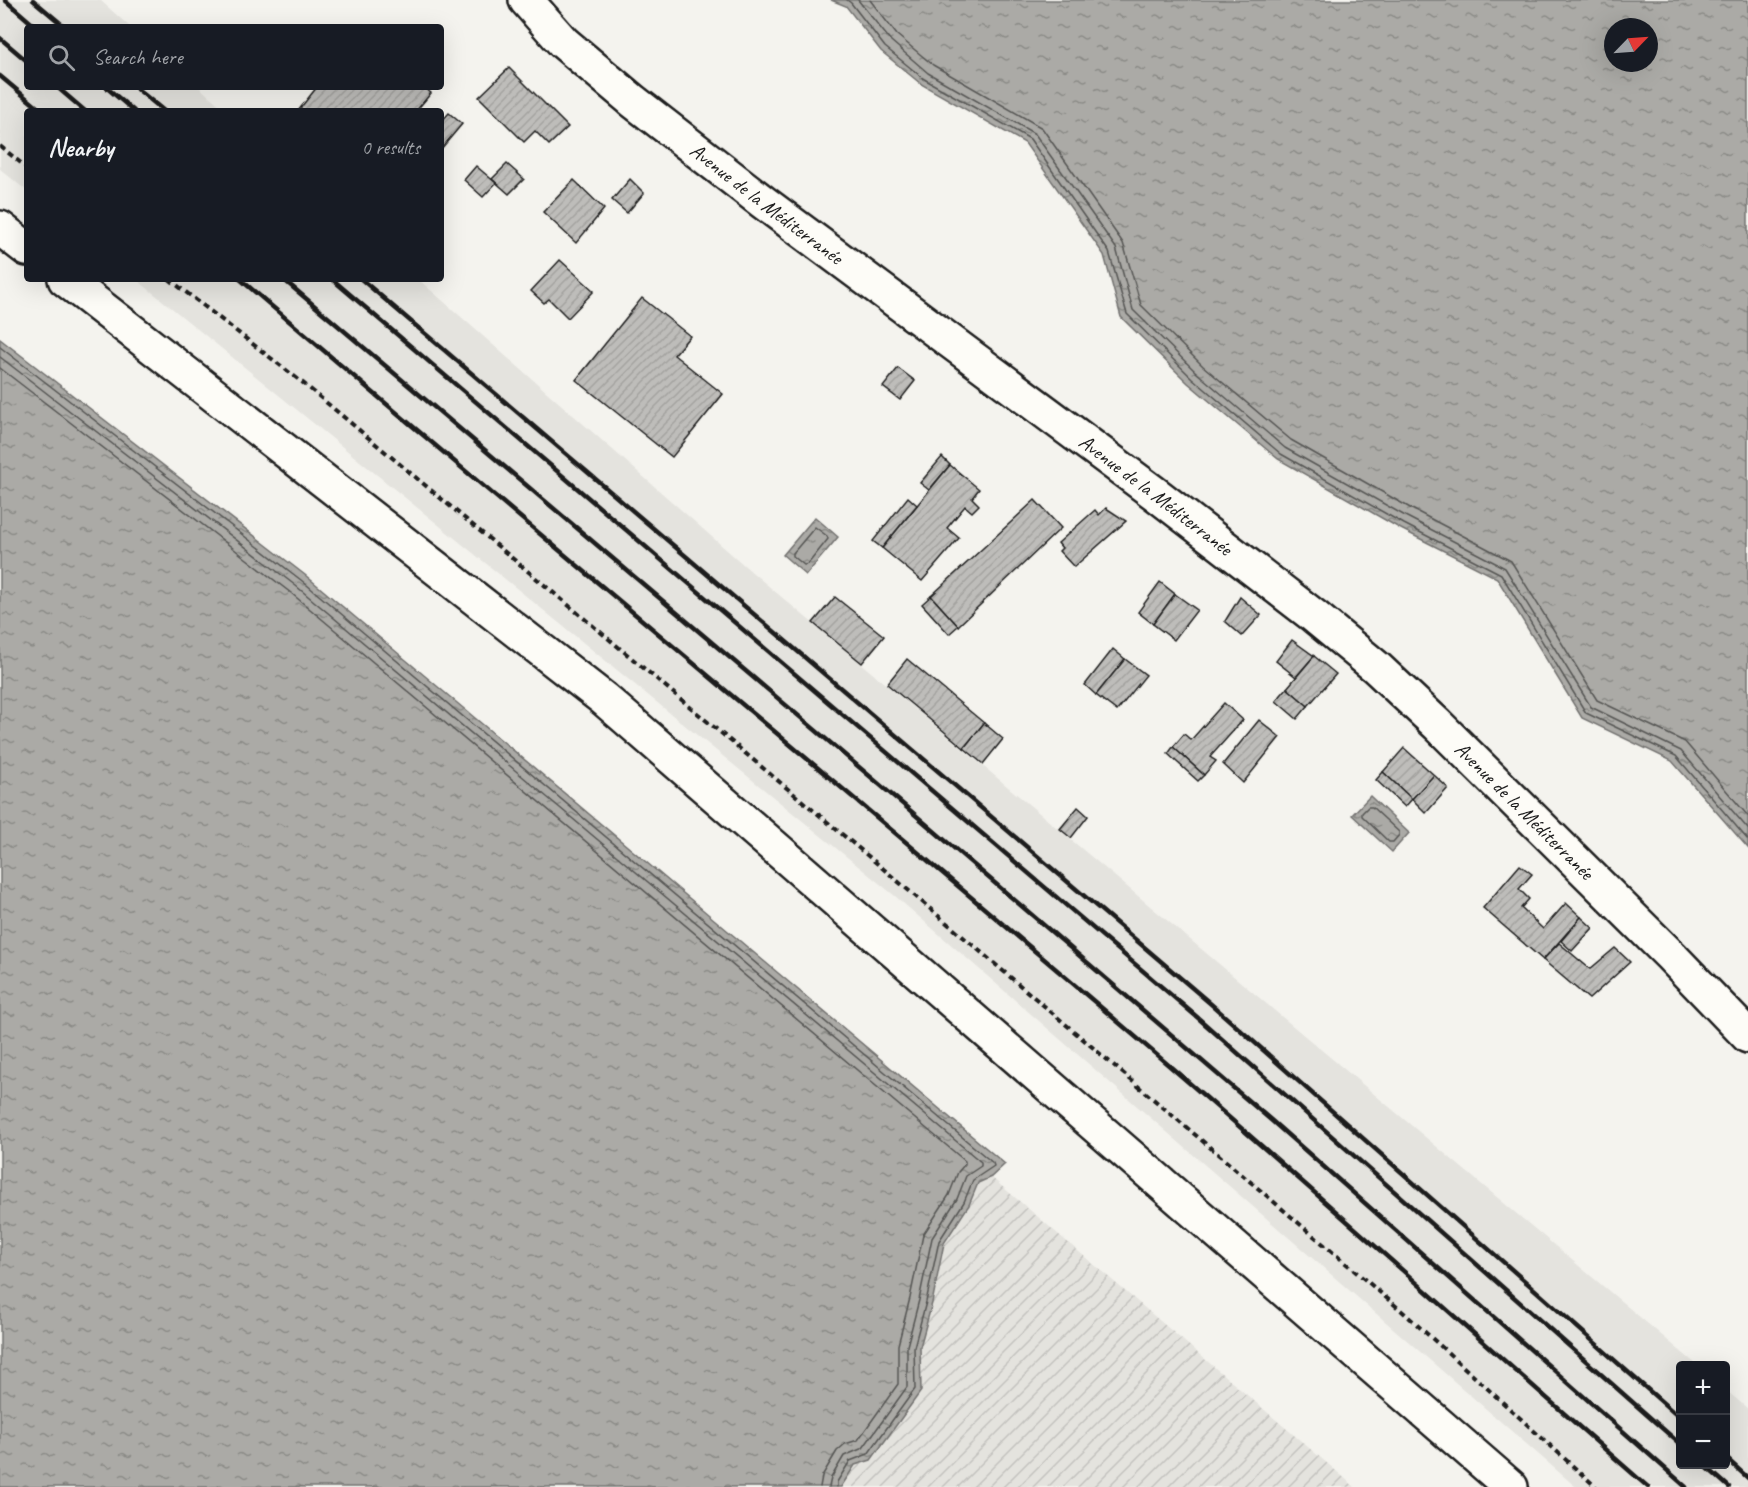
<!DOCTYPE html>
<meta charset="utf-8">
<style>
:root{--surface:#171b24;--page:#242831;--text:#f1f3f6;--muted:#9ea1a6;--line:#363941}
body{margin:0;font-family:Caveat,sans-serif;background:var(--page);color:var(--text)}
.controls{position:absolute;right:18px;bottom:18px;display:grid;overflow:hidden;border-radius:6px;box-shadow:0 6px 24px #0002}
.controls button{width:54px;height:54px;display:grid;place-items:center;padding:0;border:0;border-bottom:2px solid var(--line);background:var(--surface);color:var(--text);font:30px sans-serif}
.compass{position:absolute;left:1604px;top:18px;width:54px;height:54px;border-radius:50%;background:var(--surface);box-shadow:0 6px 24px #0002;rotate:65deg}
.list{margin:0;padding:0;list-style:none}
h2{display:flex;justify-content:space-between;align-items:center;height:78px;margin:0;padding:0 24px;font-size:26px}
h2 small{font-size:20px;font-weight:400;color:var(--muted)}
.icon{flex:none;width:33px;height:33px;fill:none;stroke:currentColor;stroke-width:2;stroke-linecap:round;stroke-linejoin:round}
.map{position:relative;flex:none;width:1748px;height:1487px;overflow:hidden}
.search{position:absolute;background:var(--surface);box-shadow:0 6px 24px #0002;left:24px;top:24px;width:420px;height:66px;display:flex;align-items:center;gap:15px;box-sizing:border-box;padding:0 21px;border-radius:6px;color:var(--muted);font-size:22px}
.panel{position:absolute;background:var(--surface);box-shadow:0 6px 24px #0002;left:24px;top:108px;width:420px;height:174px;border-radius:6px}
.map>svg:first-child{display:block}
.built{fill:#e4e3de}
.industrial{fill:url(#industrial-furrows)}
.water{fill:url(#water-ripples);stroke:#72716f;stroke-width:1.5;fill-rule:evenodd}
.lines{fill:none;stroke-linecap:round;stroke-linejoin:round}
.shore{stroke:#555553;stroke-width:1.5}
.building{fill:url(#building-hatch);stroke:#1c1c1c;stroke-width:1.5}
.street-casing{stroke:#1c1c1c;stroke-width:38}
.primary-casing{stroke:#1c1c1c;stroke-width:38}
.path{stroke:#1c1c1c;stroke-width:4;stroke-dasharray:6 4.5;stroke-linecap:butt}
.street{stroke:#fdfcf7;stroke-width:33}
.primary{stroke:#fdfcf7;stroke-width:33}
.rail{stroke:#1c1c1c;stroke-width:4.5}
.labels{text-anchor:middle;stroke-width:4.5;stroke-linejoin:round;paint-order:stroke}
.street-label{font-size:21px;fill:#1c1c1c;stroke:#fdfcf7}
</style>
<div class="map">
<svg width="1748" height="1487" viewBox="0 0 1748 1487">
<defs>
<pattern id="industrial-furrows" width="10" height="10" patternUnits="userSpaceOnUse" patternTransform="scale(1.5)"><rect width="10" height="10" fill="#e4e3de"/><path d="M-1 1l2-2M0 10L10 0M9 11l2-2" fill="none" stroke="#c3c2be"/></pattern>
<pattern id="water-ripples" width="26" height="14" patternUnits="userSpaceOnUse" patternTransform="scale(1.5)"><rect width="26" height="14" fill="#abaaa6"/><path d="M2 4q2-2 4 0t4 0M15 11q2-2 4 0t4 0" fill="none" stroke="#8a8a86"/></pattern>
<pattern id="building-hatch" width="6" height="6" patternUnits="userSpaceOnUse" patternTransform="scale(1.5)"><rect width="6" height="6" fill="#bebdba"/><path d="M-1 1l2-2M0 6l6-6M5 7l2-2" fill="none" stroke="#a3a29f"/></pattern>
</defs>
<rect width="100%" height="100%" fill="#f4f3ee"/>
<filter id="ink" filterUnits="userSpaceOnUse"><feTurbulence type="fractalNoise" baseFrequency=".0167" numOctaves="2"/><feDisplacementMap in="SourceGraphic" scale="12" xChannelSelector="R" yChannelSelector="G"/><feConvolveMatrix kernelMatrix="1 2 1 2 8 2 1 2 1" color-interpolation-filters="sRGB"/></filter>
<g filter="url(#ink)">
<g class="built">
<path d="M0 0H100L130 27H27V87H199L226 111H27V191L0 169Z"/>
<path d="M136 279H418L753 573 1697 1365 1680 1366V1464H1726V1390L1748 1409V1487H1576L895 896Z"/>
</g>
<path class="industrial" d="M991 1177 1355 1487H841L855 1465 871 1460 921 1391 920 1347 932 1303 944 1243 969 1205 978 1183Z"/>
<g class="water">
<path d="M831 0H1748V848L1672 761 1582 718 1497 578 1401 529 1278 459 1188 383 1121 317 1104 255 1025 143 921 84 881 51 846 6ZM1613 27H1649V63H1613Z"/>
<path d="M0 339 305 575 1005 1164 991 1177 978 1183 969 1205 944 1243 932 1303 920 1347 921 1391 871 1460 855 1465 841 1487H0Z"/>
<path d="M815 517 838 537 806 575 783 555Z"/>
<path d="M1370 796 1409 833 1392 852 1352 815Z"/>
</g>
<g class="lines">
<g class="shore">
<path d="M847 0 851 3 885 47 924 79 1030 139 1109 252 1127 314 1192 378 1281 454 1404 524 1501 574 1586 713 1676 756 1748 840"/>
<path d="M858 0 891 41 928 73 1035 134 1116 248 1133 310 1197 373 1285 448 1407 517 1505 568 1591 707 1681 751 1748 829"/>
<path d="M870 0 897 35 933 65 1042 128 1123 243 1141 305 1203 366 1291 440 1412 509 1511 561 1597 700 1685 742 1748 816"/>
<path d="M0 347 301 580 993 1163 994 1166 973 1180 964 1202 939 1241 926 1302 914 1347 915 1389 868 1454 850 1461 837 1482V1487"/>
<path d="M0 357 296 586 981 1162V1166L966 1176 957 1199 932 1238 919 1300 907 1346V1387L863 1448 844 1456 831 1478 829 1487"/>
<path d="M0 368 291 593 965 1161V1164L958 1172 949 1195 923 1235 910 1298 898 1345V1384L858 1440 845 1444 837 1451 822 1476 820 1487"/>
<path d="M815 527 827 536 828 539 808 564 804 565 793 556V553Z"/>
<path d="M1368 807H1372L1399 832V835L1393 842H1389L1362 816V813Z"/>
</g>
</g>
<g class="building">
<path d="M509 68 568 127 549 145 535 131 524 142 479 97Z"/>
<path d="M317 87H424L431 93 416 111H298Z"/>
<path d="M449 113 462 124 441 149V122Z"/>
<path d="M507 164 524 179 509 194 492 179Z"/>
<path d="M476 166 496 183 483 197 464 180Z"/>
<path d="M630 179 644 193 627 213 612 200Z"/>
<path d="M574 180 604 209 576 243 543 212Z"/>
<path d="M560 260 594 291 568 318 549 299 544 303 531 291Z"/>
<path d="M642 298 690 336 674 355 723 394 672 457 576 380Z"/>
<path d="M898 368 915 381 900 400 883 387Z"/>
<path d="M942 457 950 465 929 490 920 483Z"/>
<path d="M950 465 979 489 972 498 979 505 972 512 965 506 947 528 959 538 922 581 882 548Z"/>
<path d="M908 497 917 505 882 548 873 541Z"/>
<path d="M1035 500 1061 528 958 626 931 596Z"/>
<path d="M1106 508 1126 521 1074 567 1059 551 1062 548 1058 543 1095 510 1099 515Z"/>
<path d="M1160 582 1175 594 1153 624 1138 612Z"/>
<path d="M1175 594 1197 610 1174 640 1153 624Z"/>
<path d="M931 596 958 626 949 634 922 604Z"/>
<path d="M835 597 884 636 862 663 813 623Z"/>
<path d="M1240 597 1261 615 1242 636 1225 621Z"/>
<path d="M1292 640 1314 656 1296 677 1276 661Z"/>
<path d="M1113 649 1125 659 1096 695 1085 685Z"/>
<path d="M1314 656 1336 674 1308 706 1287 688Z"/>
<path d="M907 659 984 723 964 748 887 684Z"/>
<path d="M1125 659 1146 675 1117 711 1096 695Z"/>
<path d="M1287 688 1308 706 1297 719 1276 701Z"/>
<path d="M1224 703 1243 720 1210 757 1216 761 1204 775 1173 747 1184 734 1191 740Z"/>
<path d="M1259 720 1280 737 1243 783 1223 764Z"/>
<path d="M984 723 1003 739 983 764 964 748Z"/>
<path d="M1173 747 1204 775 1198 781 1168 754Z"/>
<path d="M1404 748 1434 775 1412 799 1383 772Z"/>
<path d="M1383 772 1412 799 1405 807 1376 780Z"/>
<path d="M1434 775 1448 788 1426 813 1412 799Z"/>
<path d="M1078 807 1088 816 1071 838 1060 829Z"/>
<path d="M1520 865 1532 874 1519 889 1529 899 1521 908 1543 929 1566 903 1581 917 1543 960 1483 908Z"/>
<path d="M1581 917 1593 928 1572 951 1561 941Z"/>
<path d="M1559 943 1590 969 1615 948 1630 962 1589 999 1543 960Z"/>
</g>
<g class="lines">
<g class="street-casing">
<g id="street">
<path id="s1" d="M526 0 563 42 633 101 763 202 1157 495 1314 616 1376 667 1438 725 1671 956 1748 1036"/>
</g>
</g>
<g class="primary-casing">
<g id="primary">
<path d="M0 228 27 249"/>
<path d="M65 279 604 699 1511 1487"/>
</g>
</g>
<g class="path">
<path d="M0 146 27 168"/>
<path d="M169 279 303 383 880 866 1403 1312 1596 1487"/>
</g>
<use href="#street" class="street"/>
<use href="#primary" class="primary"/>
<g class="rail">
<path d="M5 0 36 27"/>
<path d="M33 0 65 27"/>
<path d="M0 38 27 61"/>
<path d="M0 76 42 111"/>
<path d="M57 87 85 111"/>
<path d="M106 87 134 111"/>
<path d="M135 87 164 111"/>
<path d="M240 279C546 542 858 799 1165 1062 1328 1202 1486 1346 1648 1487"/>
<path d="M283 279 905 806 1272 1121 1686 1487"/>
<path d="M332 279 1197 1017 1680 1444"/>
<path d="M361 279 1211 1004 1680 1418"/>
<path d="M1726 1458 1748 1478"/>
<path d="M1703 1464 1729 1487"/>
</g>
</g>
</g>
<g class="labels">
<g class="street-label">
<text dy="7" stroke="none"><textPath href="#s1" startOffset="316">Avenue de la Méditerranée</textPath></text>
<text dy="7" stroke="none"><textPath href="#s1" startOffset="802">Avenue de la Méditerranée</textPath></text>
<text dy="7" stroke="none"><textPath href="#s1" startOffset="1288">Avenue de la Méditerranée</textPath></text>
</g>
</g>
</svg>
<div class="controls">
<button>+</button>
<button>−</button>
</div>
<svg class="compass" viewBox="-18 -18 36 36"><path d="M0-13l5 13h-10z" fill="#e53935"/><path d="M0 13l5-13h-10z" fill="#9ea1a6"/></svg>
<div class="search"><svg class="icon" aria-label="search" viewBox="0 0 24 24"><circle cx="10" cy="10" r="6"/><path d="M15 15l6 6"/></svg>Search here</div>
<section class="panel">
<h2>Nearby<small>0 results</small></h2>
<ul class="list">
</ul>
</section>
</div>
